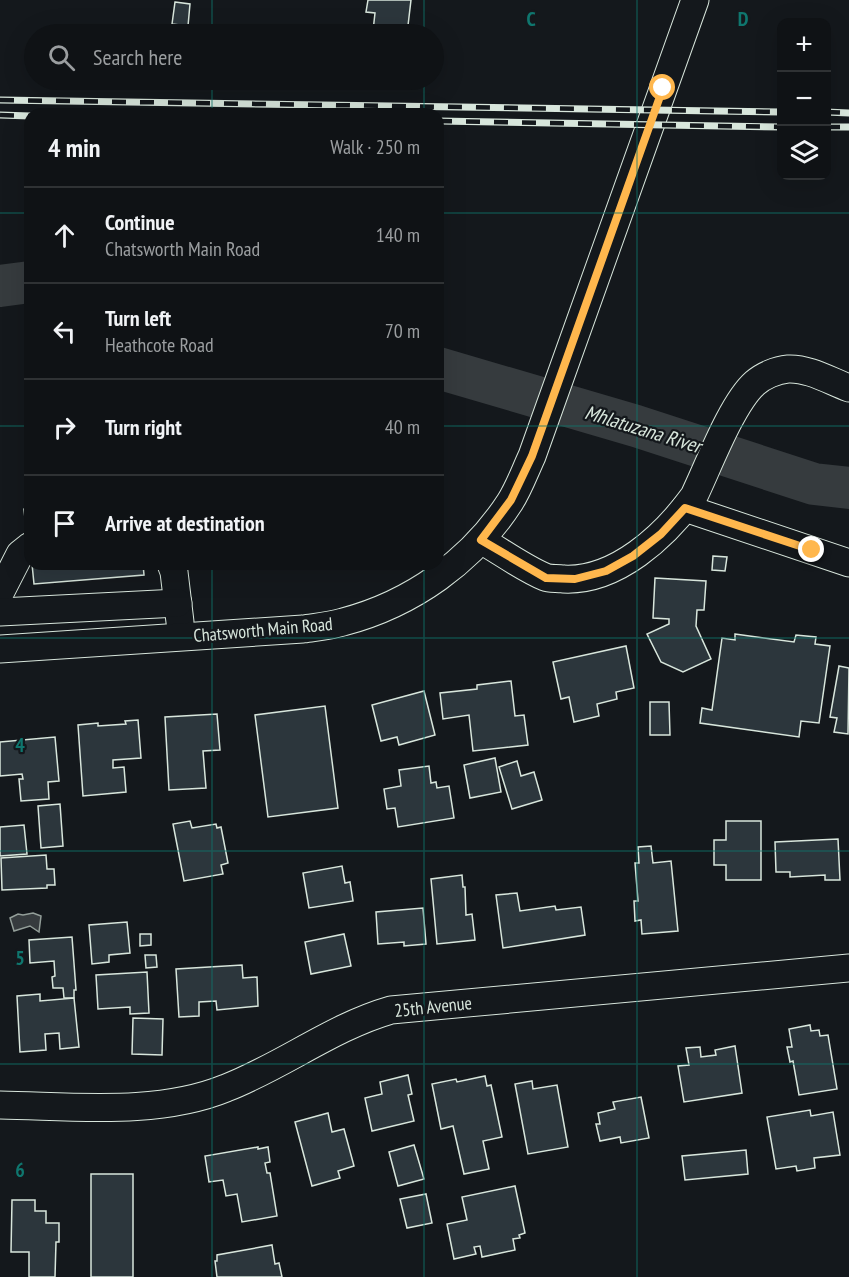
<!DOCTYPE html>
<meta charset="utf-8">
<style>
:root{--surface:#0f1215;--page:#1d2022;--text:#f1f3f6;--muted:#9b9ea0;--line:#2f3234}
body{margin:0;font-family:"PT Sans Narrow",sans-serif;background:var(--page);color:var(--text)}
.controls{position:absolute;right:18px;top:18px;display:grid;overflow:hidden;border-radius:12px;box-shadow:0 6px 24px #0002}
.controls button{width:54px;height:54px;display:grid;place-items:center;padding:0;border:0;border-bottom:2px solid var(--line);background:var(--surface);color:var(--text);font:30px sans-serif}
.stop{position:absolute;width:18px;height:18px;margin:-14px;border:4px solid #ffb74d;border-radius:50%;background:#fff}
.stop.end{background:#ffb74d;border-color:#fff;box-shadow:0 2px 6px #0008}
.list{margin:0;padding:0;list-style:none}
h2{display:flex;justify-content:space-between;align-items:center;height:78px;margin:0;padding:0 24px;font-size:26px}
h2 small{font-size:20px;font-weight:400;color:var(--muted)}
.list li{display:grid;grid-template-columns:39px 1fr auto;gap:18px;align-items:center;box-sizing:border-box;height:96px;padding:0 24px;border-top:2px solid var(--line)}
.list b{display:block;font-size:22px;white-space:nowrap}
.list p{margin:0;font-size:20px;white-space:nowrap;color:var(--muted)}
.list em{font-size:20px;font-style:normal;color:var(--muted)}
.icon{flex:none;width:33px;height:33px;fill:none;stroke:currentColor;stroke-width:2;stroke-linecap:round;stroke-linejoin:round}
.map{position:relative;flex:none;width:849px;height:1277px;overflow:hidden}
.search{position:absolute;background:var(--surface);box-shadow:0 6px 24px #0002;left:24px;top:24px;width:420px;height:66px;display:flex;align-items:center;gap:15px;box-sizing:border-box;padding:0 21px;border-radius:33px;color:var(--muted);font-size:22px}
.panel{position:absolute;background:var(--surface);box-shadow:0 6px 24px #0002;left:24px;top:108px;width:420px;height:462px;border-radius:18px}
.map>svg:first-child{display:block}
.water{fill:#363b3e;stroke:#939e99;stroke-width:1.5}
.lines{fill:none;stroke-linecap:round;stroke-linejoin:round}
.river{stroke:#363b3e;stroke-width:42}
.building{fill:#2c363c;stroke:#d8e6dc;stroke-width:1.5}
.minor-casing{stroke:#d8e6dc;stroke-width:29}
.minor{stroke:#14181c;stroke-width:27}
.rail-casing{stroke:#d8e6dc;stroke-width:7}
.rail{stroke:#14181c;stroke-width:4.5;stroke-dasharray:14;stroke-linecap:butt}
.route{stroke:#ffb74d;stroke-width:8}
.grid{fill:none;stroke:#0f766e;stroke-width:1.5;stroke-opacity:0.55}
.labels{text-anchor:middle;stroke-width:4.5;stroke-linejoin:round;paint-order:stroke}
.street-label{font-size:18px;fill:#d8e6dc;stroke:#14181c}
.water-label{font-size:20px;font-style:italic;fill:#d8e6dc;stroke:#14181c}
.grid-label{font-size:20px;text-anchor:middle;font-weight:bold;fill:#0f766e;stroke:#14181c;stroke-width:4.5;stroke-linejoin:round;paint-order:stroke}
</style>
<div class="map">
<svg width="849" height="1277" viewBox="0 0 849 1277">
<rect width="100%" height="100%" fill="#14181c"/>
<path class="water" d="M33 913 41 916 39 932 30 926 14 931 10 918 18 914 23 915Z"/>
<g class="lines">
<g class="river">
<path d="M0 286 30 282"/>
<path d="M438 368 636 426 814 484 849 488"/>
</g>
</g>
<g class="building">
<path d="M368 0H411L407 34 373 31 375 13 366 12Z"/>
<path d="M175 2 190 4 188 26 172 24Z"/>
<path d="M30 508V537H27L24 509Z"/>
<path d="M713 556 727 557 725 571 712 570Z"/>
<path d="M32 564H143L144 575 34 584Z"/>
<path d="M655 578 706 581 704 610H697L696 626 711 659 683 672 661 662 647 634 669 624V619L653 618Z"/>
<path d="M735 634 794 642 796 635 816 637 815 644 830 646 819 723 801 721 799 737 700 723 702 708 712 710 722 638 735 640Z"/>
<path d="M626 646 634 688 616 692 617 699 597 704 599 716 574 722 569 697 561 699 553 662Z"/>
<path d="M839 666 849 668 848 734 834 732 837 718 830 717Z"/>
<path d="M511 681 515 716 524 715 528 745 473 751 469 715 443 719 440 693 477 689V685Z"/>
<path d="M424 691 435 735 399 745 397 737 381 741 372 705Z"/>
<path d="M650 702H669L670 735H650Z"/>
<path d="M325 706 338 808 268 817 255 715Z"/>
<path d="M217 714 220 750 203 751 206 788 169 790 165 717Z"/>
<path d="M138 720 141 758 113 760V768L124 767 126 792 83 796 78 725 98 723V726L126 724 125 721Z"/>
<path d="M55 737 59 781 48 782 49 799 21 801 19 779H23L22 774 0 776V742Z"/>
<path d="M495 758 501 792 470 798 464 765Z"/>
<path d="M517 761 521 776 534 772 542 800 512 809 499 767Z"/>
<path d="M429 766 431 783 436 782 437 788 449 786 454 818 398 827 395 808 387 809 384 789 401 786 399 770Z"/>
<path d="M60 804 63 846 41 848 38 806Z"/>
<path d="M190 821 192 828 216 824 217 828 221 827 228 863 221 865 223 874 184 881 173 824Z"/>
<path d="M726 821H761V880H726V865H714V840H726Z"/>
<path d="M24 825 27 854 0 856V827Z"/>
<path d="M838 839 840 880H825V875L790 877V872H776L775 842Z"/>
<path d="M651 846 653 863 671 861 678 931 642 934 641 920 635 921 634 901H638L635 863H639L638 847Z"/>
<path d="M46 855 47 869H54L55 885H47V888L2 890 1 858Z"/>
<path d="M342 866 345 883 350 882 353 901 309 908 303 873Z"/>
<path d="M462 875 463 887H465L466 915 472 914 475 940 437 944 431 879Z"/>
<path d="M517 893 520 911 555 906 556 910 581 907 585 935 503 948 496 895Z"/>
<path d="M423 908 426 944 404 946V942L378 944 376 912Z"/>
<path d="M127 922 130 953 109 955V962L92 964 89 925Z"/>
<path d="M140 934H151V945L140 946Z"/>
<path d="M344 934 351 966 311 974 305 942Z"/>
<path d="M72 937 76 990H74V998H64L63 988H53L52 977 55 976 54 961 30 963 29 940Z"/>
<path d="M145 955H156L157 967 146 968Z"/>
<path d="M242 965 243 978 257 977 258 1006 217 1010 216 1001 199 1002V1016L179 1017 176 969Z"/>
<path d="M147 972 149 1013 130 1014V1007L98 1009 96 975Z"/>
<path d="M40 994V1001L74 998 79 1047 60 1049 59 1033 45 1034 46 1050 20 1052 17 996Z"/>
<path d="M133 1018 163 1019 162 1055 132 1054Z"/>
<path d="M810 1025 811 1031 819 1030 820 1036 828 1035 837 1089 799 1095 793 1061 790 1062 787 1047H792L789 1029Z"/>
<path d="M735 1046 742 1093 684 1102 678 1066 689 1065 686 1048 700 1047 701 1057 716 1055 715 1050Z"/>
<path d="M408 1075 412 1094 408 1095 414 1121 372 1131 365 1098 382 1094 380 1082Z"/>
<path d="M485 1076 487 1086 491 1085 502 1137 483 1141 489 1169 464 1174 453 1126 441 1129 432 1084 456 1079 457 1082Z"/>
<path d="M532 1081 533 1089 557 1085 568 1147 528 1154 515 1084Z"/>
<path d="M641 1097 649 1138 621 1143 620 1137 600 1141 596 1124H600L598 1113 615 1109 613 1102Z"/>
<path d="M810 1110 811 1116 833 1112 840 1155 814 1158 815 1168 797 1171 796 1166 776 1169 767 1117Z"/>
<path d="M328 1113 332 1132 344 1129 354 1166 338 1171 340 1178 312 1186 295 1122Z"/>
<path d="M414 1145 424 1179 398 1186 389 1152Z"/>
<path d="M258 1147V1149L268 1147 270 1162 265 1163 267 1173H270L277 1216 242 1222 237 1194 226 1196 223 1180 209 1182 205 1156Z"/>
<path d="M746 1150 748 1174 685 1180 682 1156Z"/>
<rect x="91" y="1174" width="42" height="103"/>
<path d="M515 1186 525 1233 519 1235 520 1238 513 1239 515 1250 482 1257 480 1246 474 1247 476 1254 454 1259 447 1224 467 1220 462 1197Z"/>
<path d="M426 1194 432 1223 407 1228 400 1199Z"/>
<path d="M12 1200H35V1211H46V1223H59V1242H56L55 1277H29V1252H11Z"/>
<path d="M272 1245 275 1264 279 1263 282 1277H217L215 1261H217V1255Z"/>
</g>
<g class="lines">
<g class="minor-casing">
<g id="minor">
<path d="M685 508 849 563"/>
<path d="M481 540C500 551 525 569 545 577 550 579 557 578 563 579 616 582 665 536 694 496 708 467 732 403 755 383 763 376 776 370 788 369 809 368 830 381 849 388"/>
<path d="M171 564 174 572 180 622"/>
<path d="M0 593 20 554 30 546"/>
<path d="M0 612 178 603"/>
<path d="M0 649 303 629C316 627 330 626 343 622 412 604 472 561 510 502 519 488 525 471 532 456L695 0"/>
<path d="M0 1105C73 1106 158 1116 226 1088 283 1066 332 1027 391 1010L849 968"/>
</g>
</g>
<use href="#minor" class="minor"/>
<g class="rail-casing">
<g id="rail">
<path d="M0 100 782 112"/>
<path d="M826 112 849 113"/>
<path d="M0 115 30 116"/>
<path d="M438 121 782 127"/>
<path d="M826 127H849"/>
</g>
</g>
<use href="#rail" class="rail"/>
</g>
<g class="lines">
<path class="route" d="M663 88 532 456 511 500 481 540 546 578 575 579 606 571 633 556 661 534 685 508 812 550"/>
</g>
<path class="grid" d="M212 0V34M424 0V34M637 0V1277M212 80V114M424 80V114M0 213H30M438 213H849M0 426H30M438 426H849M212 564V1277M424 564V1277M0 638H849M0 851H849M0 1064H849"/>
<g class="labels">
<g class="street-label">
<text transform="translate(263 630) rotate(-5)" y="6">Chatsworth Main Road</text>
<text transform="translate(433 1007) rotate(-6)" y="6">25th Avenue</text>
</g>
<g class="water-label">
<text transform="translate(643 429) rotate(17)" y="7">Mhlatuzana River</text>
</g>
</g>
<g class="grid-label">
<text x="531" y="26">C</text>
<text x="743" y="26">D</text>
<text x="20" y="752">4</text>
<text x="20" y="965">5</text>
<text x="20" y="1177">6</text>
</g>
</svg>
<div class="controls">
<button>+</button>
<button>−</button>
<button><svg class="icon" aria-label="layers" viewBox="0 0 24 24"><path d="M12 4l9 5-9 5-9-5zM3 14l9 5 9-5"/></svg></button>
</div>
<div class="stop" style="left:663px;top:88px"></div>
<div class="stop end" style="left:812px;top:550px"></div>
<div class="search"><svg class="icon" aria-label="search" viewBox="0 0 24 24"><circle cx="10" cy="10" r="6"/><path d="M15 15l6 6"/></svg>Search here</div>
<section class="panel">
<h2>4 min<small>Walk · 250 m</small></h2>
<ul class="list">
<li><svg class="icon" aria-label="ahead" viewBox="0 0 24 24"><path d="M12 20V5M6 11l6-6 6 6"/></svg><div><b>Continue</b><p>Chatsworth Main Road</p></div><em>140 m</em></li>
<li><svg class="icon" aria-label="left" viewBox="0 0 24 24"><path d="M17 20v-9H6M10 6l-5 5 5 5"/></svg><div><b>Turn left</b><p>Heathcote Road</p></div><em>70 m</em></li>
<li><svg class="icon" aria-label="right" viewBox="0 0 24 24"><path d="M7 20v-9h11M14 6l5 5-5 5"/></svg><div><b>Turn right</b></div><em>40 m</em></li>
<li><svg class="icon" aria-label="arrive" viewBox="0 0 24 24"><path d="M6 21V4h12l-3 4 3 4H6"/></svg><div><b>Arrive at destination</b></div></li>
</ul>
</section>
</div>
